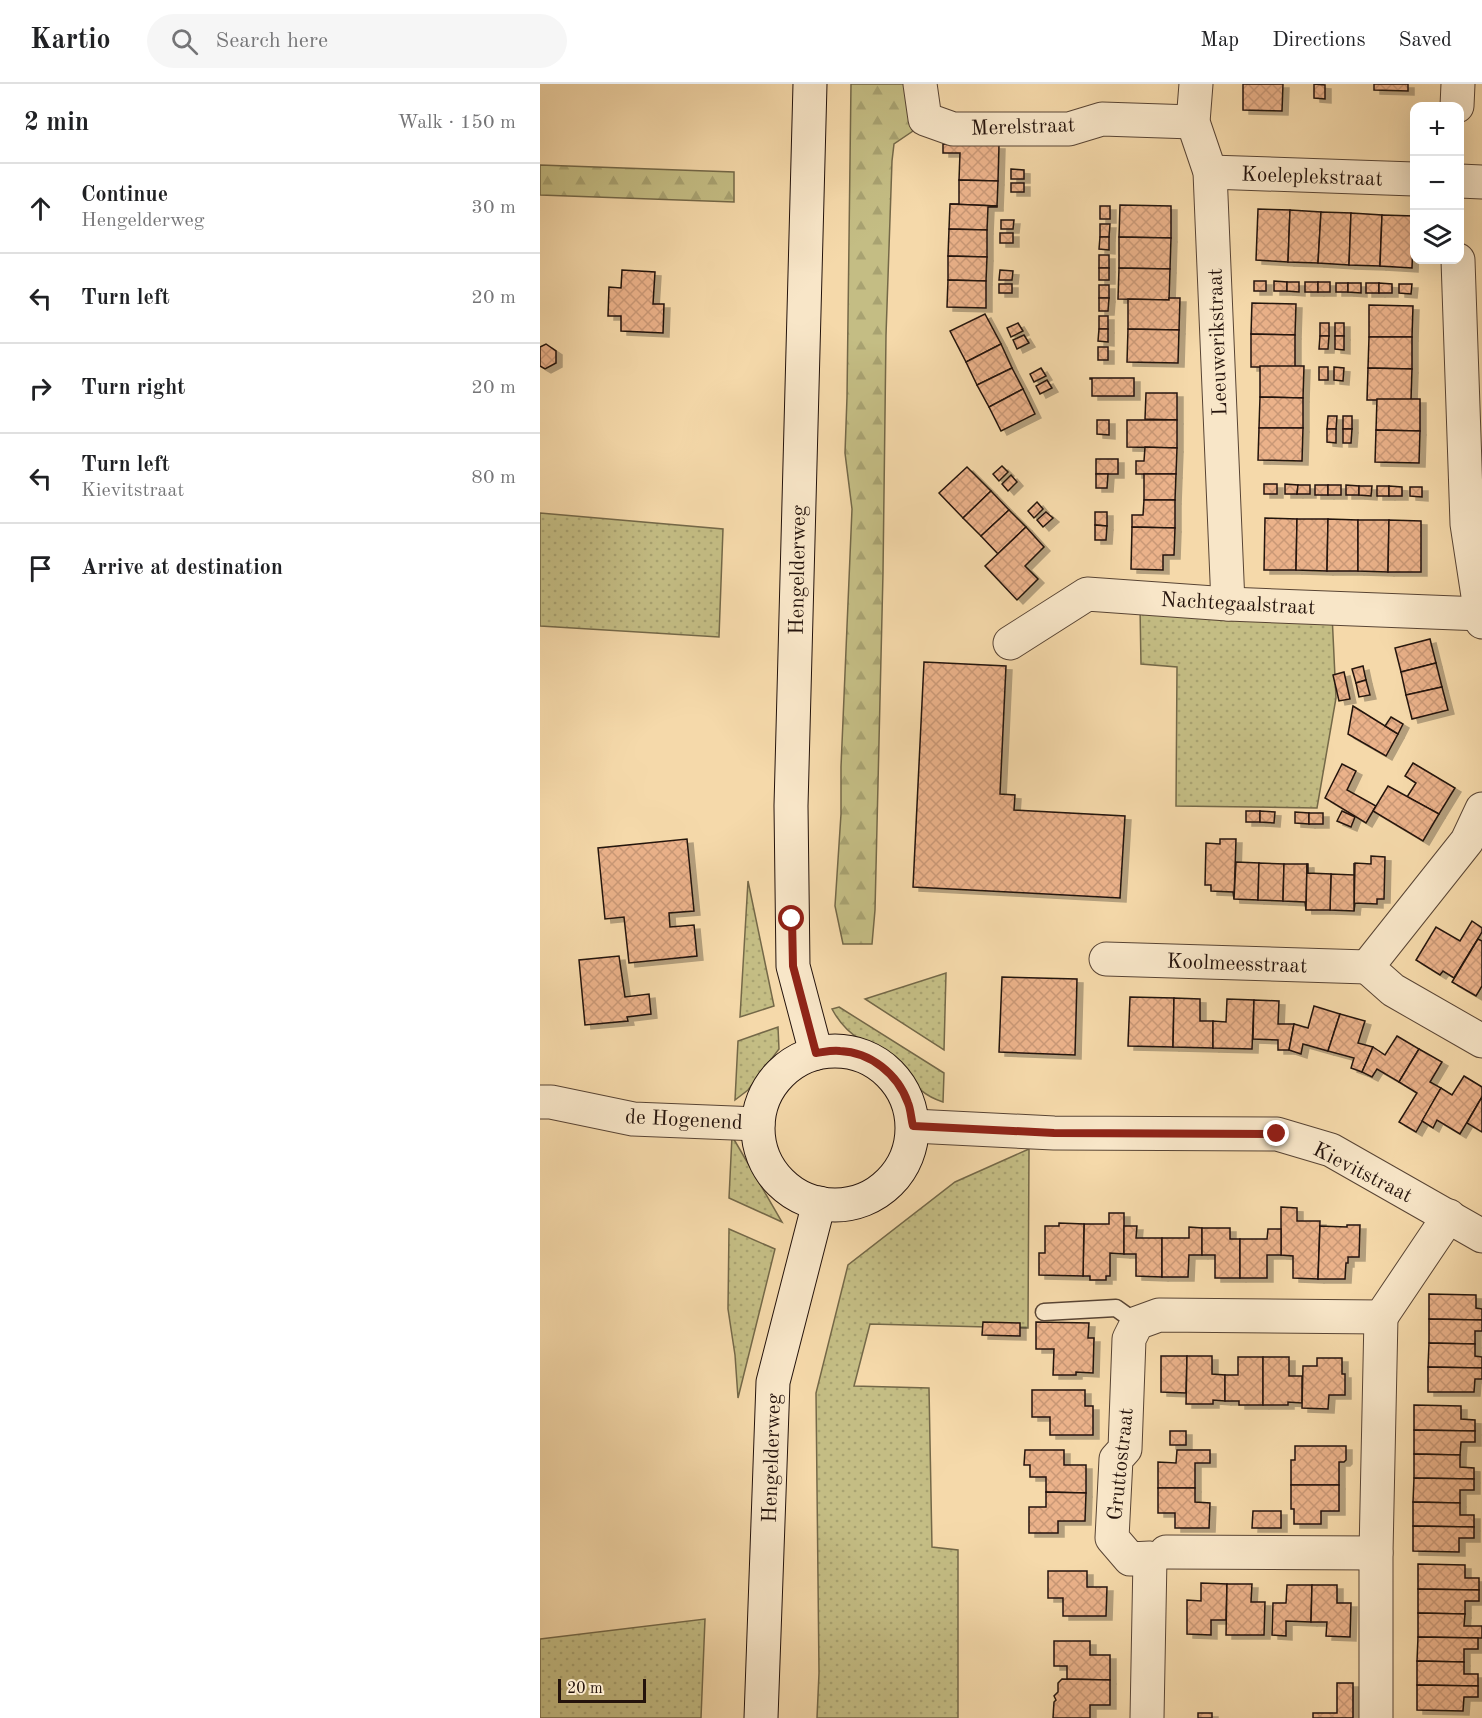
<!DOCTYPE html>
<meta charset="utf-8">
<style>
:root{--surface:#fff;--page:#f6f6f6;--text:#202124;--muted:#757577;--line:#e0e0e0}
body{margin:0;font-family:"Old Standard TT",serif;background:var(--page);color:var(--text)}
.controls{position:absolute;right:18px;top:18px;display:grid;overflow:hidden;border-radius:12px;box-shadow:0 6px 24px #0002}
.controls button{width:54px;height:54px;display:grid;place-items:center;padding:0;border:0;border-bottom:2px solid var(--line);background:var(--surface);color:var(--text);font:30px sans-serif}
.scale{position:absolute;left:18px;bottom:15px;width:88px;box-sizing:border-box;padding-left:6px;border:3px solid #24130c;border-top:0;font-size:16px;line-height:21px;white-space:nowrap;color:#24130c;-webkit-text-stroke:4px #f8e6c8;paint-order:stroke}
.stop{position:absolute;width:18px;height:18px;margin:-14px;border:4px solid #8f2418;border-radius:50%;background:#fff}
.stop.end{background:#8f2418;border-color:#fff;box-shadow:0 2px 6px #0008}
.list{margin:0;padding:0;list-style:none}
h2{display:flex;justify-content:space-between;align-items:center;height:78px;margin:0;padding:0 24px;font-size:26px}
h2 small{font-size:20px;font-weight:400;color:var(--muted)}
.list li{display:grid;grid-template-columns:39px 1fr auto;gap:18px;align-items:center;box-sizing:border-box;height:90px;padding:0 24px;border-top:2px solid var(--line)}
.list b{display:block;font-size:22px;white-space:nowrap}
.list p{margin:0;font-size:20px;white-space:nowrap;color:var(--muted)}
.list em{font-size:20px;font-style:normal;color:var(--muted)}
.icon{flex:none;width:33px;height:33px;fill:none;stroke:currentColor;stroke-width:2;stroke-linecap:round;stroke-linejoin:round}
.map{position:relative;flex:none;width:942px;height:1634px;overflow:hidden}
header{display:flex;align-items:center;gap:36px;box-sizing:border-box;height:84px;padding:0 30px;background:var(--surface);border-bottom:2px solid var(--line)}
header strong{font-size:28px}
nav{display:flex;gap:33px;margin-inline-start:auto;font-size:21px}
.search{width:420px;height:54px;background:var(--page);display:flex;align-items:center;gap:15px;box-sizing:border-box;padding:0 21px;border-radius:33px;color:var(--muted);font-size:22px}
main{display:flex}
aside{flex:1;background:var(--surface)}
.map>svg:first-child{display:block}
.grass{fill:url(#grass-dots);stroke:#746848;stroke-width:1.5}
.forest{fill:url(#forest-firs);stroke:#746848;stroke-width:1.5}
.building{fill:url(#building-cross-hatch);stroke:#24130c;stroke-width:1.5;filter:url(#shadow)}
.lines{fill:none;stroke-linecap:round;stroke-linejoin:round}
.lane-casing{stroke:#584434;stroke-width:19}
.street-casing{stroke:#584434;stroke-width:35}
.secondary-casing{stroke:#24130c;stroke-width:35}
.lane{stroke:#f8e6c8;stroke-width:16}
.street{stroke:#f8e6c8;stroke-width:33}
.secondary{stroke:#f8e6c8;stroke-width:33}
.route{stroke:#8f2418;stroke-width:8}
.labels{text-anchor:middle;stroke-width:4.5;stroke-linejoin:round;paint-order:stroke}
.street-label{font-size:21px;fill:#24130c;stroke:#f8e6c8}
</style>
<header>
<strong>Kartio</strong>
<div class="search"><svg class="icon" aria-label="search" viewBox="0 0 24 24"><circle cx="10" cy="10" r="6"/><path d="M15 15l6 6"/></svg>Search here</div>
<nav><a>Map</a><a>Directions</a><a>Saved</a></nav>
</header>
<main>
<aside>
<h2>2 min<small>Walk · 150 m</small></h2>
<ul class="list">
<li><svg class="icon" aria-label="ahead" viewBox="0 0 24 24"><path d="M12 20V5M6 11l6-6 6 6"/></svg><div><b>Continue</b><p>Hengelderweg</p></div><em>30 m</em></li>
<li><svg class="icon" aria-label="left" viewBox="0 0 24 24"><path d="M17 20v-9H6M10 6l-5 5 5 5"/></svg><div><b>Turn left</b></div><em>20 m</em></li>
<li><svg class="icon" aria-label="right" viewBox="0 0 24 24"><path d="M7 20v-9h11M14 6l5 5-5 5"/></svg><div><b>Turn right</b></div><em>20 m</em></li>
<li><svg class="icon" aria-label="left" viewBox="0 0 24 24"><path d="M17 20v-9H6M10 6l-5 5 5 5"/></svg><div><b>Turn left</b><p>Kievitstraat</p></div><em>80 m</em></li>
<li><svg class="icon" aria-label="arrive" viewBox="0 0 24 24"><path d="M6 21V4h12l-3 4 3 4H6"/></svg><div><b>Arrive at destination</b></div></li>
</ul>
</aside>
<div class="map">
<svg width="942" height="1634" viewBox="0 0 942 1634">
<defs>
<pattern id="grass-dots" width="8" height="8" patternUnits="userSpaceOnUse" patternTransform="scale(1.5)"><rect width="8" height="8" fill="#c4bd84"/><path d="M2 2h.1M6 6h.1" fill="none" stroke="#a8a271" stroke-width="1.8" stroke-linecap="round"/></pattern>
<pattern id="forest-firs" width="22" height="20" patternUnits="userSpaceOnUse" patternTransform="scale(1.5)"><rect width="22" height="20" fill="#c4bd84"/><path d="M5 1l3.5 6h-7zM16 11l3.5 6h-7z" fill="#a8a271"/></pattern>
<pattern id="building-cross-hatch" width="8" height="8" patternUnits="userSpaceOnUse" patternTransform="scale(1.5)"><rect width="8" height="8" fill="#ebb28a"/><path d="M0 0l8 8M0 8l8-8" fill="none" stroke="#c99876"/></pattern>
<filter id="shadow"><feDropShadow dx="6" dy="4" stdDeviation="0" flood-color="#0004"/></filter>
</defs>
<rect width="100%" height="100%" fill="#f5d9aa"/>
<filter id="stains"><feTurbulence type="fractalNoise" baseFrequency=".00333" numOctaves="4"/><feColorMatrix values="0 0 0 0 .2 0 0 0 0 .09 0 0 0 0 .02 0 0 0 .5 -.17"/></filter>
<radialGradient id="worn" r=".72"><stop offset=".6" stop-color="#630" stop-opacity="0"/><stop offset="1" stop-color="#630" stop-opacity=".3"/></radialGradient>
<g class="grass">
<path d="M0 429 183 445 179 553 0 542Z"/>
<path d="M600 523 792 530 796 614 777 724 636 722 637 583 601 580Z"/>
<path d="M208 797 234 922 200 933Z"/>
<path d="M406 889 404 966 325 915Z"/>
<path d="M299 923 404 989 403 1018C374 1009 371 991 350 973 341 966 331 962 321 956 309 949 299 938 292 925Z"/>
<path d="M238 943 239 965 208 1006 195 1016 198 957Z"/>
<path d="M192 1052 242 1138 189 1114Z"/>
<path d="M489 1065 488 1244 330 1240 314 1302 389 1304 392 1463 418 1466V1634H277L279 1589 276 1309 308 1181 415 1098Z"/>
<path d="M189 1145 235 1165 198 1314 195 1271 188 1225Z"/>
<path d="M165 1535 161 1634H0V1555Z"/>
</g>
<g class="forest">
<path d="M311 0H368L376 45 354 60 352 77 346 251 343 489 335 826 332 860H303L295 822 301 730V683L312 425 305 369 307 313Z"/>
<path d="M0 81 194 88V118L0 111Z"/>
</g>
<g class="building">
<path d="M703 0H743L742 27 703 26Z"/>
<path d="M774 0 785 1V15L774 14Z"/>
<path d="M834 0H868V7L834 6Z"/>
<path d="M403 60 459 61 458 97 419 96 420 69H403Z"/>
<path d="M471 85 484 86V95H471Z"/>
<path d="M419 96 458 97 457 122 410 120H419Z"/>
<rect x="471" y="99" width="13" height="9"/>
<path d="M410 120 457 122V123H448L447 146 409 145Z"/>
<path d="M580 121 631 122V154L579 153Z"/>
<rect x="560" y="122" width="10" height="13"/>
<path d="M718 125 750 126 748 178 716 176Z"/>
<path d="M750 126 781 128 778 179 748 178Z"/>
<path d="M781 128 811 129 809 181 778 179Z"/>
<path d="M811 129 842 131 840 182 809 181Z"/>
<path d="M842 131 874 132 872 184 840 182Z"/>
<path d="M461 136H474L473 145H461Z"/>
<path d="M560 140H570L569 153H560Z"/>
<path d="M409 145 447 146V173L408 172Z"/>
<rect x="460" y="149" width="13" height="10"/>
<path d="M560 153H569V166L559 165Z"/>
<path d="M579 153 631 154 630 185 579 184Z"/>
<rect x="559" y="171" width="10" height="13"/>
<path d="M408 172 447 173 446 197 408 196Z"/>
<rect x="559" y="184" width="10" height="12"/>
<path d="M579 184 630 185 629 216 578 215Z"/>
<path d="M82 186 115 188 113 220H124L123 249 81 247V232H68L69 203 81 204Z"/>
<path d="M460 186 473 187 472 196H459Z"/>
<path d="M408 196 446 197V224L407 223Z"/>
<rect x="714" y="197" width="12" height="10"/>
<path d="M734 197 747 198V207H734Z"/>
<path d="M747 198H759V208L747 207Z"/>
<rect x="765" y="198" width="13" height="10"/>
<rect x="778" y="198" width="12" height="10"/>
<rect x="796" y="199" width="12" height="9"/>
<path d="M808 199H821V209L808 208Z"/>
<rect x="826" y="199" width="13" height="10"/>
<path d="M839 199 852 200V209H839Z"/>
<rect x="459" y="200" width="13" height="9"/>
<path d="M859 200H872L871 210 859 209Z"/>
<rect x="559" y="201" width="10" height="13"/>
<path d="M559 214H569L568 227H559Z"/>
<path d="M629 214H640L639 246 588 245V215L629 216Z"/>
<path d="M712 219 756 220 755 251 711 250Z"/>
<path d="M829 221 873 222 872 253H829Z"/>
<path d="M445 230 461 260 426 278 410 247Z"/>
<rect x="559" y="232" width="9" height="13"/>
<path d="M478 239 483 247 471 253 467 244Z"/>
<rect x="780" y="239" width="9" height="13"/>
<rect x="795" y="239" width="9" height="13"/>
<path d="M559 245H568V258L558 257Z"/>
<path d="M588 245 639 246 638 279 587 278Z"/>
<path d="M711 250 755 251V283H711Z"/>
<path d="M484 251 489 259 477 265 473 256Z"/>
<path d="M780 252H789L788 265H779Z"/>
<path d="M795 252H804V266L795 265Z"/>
<path d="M829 253H872V285L828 284Z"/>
<path d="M6 260 16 267V279L5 285 0 282V263Z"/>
<path d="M461 260 472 284 437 301 426 278Z"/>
<rect x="558" y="263" width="10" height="13"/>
<path d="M720 282H764L763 314 720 313Z"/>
<rect x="779" y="283" width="9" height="13"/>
<path d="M794 283 804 284 803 297 794 296Z"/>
<path d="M472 284 483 305 449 323 437 301Z"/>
<path d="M501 284 506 292 494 298 490 290Z"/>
<path d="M828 284 872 285 871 316H827Z"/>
<path d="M550 294H594V312H552V295H550Z"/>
<path d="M507 296 512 304 500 310 496 302Z"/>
<path d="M483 305 495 330 461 347 449 323Z"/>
<path d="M606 309H637V336L605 335Z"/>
<path d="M720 313 763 314V344H719Z"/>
<path d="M837 315H880V347L836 346Z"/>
<path d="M788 332H797L796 345H787Z"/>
<rect x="803" y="332" width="9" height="13"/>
<path d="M557 336H569V351L557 350Z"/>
<path d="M587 336H637V364L587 363Z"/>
<path d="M719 344H763L762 377 718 376Z"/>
<path d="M787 345H796V359L787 358Z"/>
<path d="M803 345H812L811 359H803Z"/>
<path d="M836 346 880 347 879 379 835 378Z"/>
<path d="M605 363 637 364 636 390H596V377H604Z"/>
<rect x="556" y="375" width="22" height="15"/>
<path d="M462 382 468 388 459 397 453 390Z"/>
<path d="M427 383 451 407 423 434 399 409Z"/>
<path d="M556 390H568L567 404H556Z"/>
<path d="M604 390H636L635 416H604Z"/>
<path d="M471 391 477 398 468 407 462 400Z"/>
<rect x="724" y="400" width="13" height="10"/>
<path d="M745 400 758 401 757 410H745Z"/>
<path d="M758 401H770V410H757Z"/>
<rect x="775" y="401" width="13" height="10"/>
<rect x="788" y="401" width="13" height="10"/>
<path d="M806 401 819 402V411H806Z"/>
<path d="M819 402H832L831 412 819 411Z"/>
<rect x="837" y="402" width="12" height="10"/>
<path d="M849 402 862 403V412H849Z"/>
<path d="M870 403H882V413L870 412Z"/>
<path d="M451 407 469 426 441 452 423 434Z"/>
<path d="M604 416H635V444L592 443V431H603Z"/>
<path d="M497 418 503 425 494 434 488 427Z"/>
<path d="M469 426 486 443 458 470 441 452Z"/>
<path d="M506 428 513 434 503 443 497 436Z"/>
<path d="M555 428H567V442L555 441Z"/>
<path d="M725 434 757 435 756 486H724Z"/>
<path d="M757 435H788L787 487 756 486Z"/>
<path d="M788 435 818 436V487H787Z"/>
<path d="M818 436H849L848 488 818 487Z"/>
<path d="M849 436 881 437V488H848Z"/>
<path d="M555 441 567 442 566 456H555Z"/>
<path d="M486 443 504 463 485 482 498 495 477 516 445 482Z"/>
<path d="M592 443 635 444 634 471H623V486L591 485Z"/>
<path d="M890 555 896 579 861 588 855 564Z"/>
<path d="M384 578 466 582 460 710 475 711 474 726 585 732 580 814 373 803Z"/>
<path d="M896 579 902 603 866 611 861 588Z"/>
<path d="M823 582 826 596 816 599 812 585Z"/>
<path d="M804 588 810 615 799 617 793 591Z"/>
<path d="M826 596 830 611 819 613 816 599Z"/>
<path d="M902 603 908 626 872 635 866 611Z"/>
<path d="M813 622 858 650 846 672 808 650Z"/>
<path d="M851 633 863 640 858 650 845 642Z"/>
<path d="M873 679 915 704 899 730 867 713 876 699 865 692Z"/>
<path d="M802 680 816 687 807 706 836 722 826 739 785 714Z"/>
<path d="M848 702 899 730 883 757 833 727Z"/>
<rect x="706" y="727" width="14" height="11"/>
<path d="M720 727 735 728 734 739 720 738Z"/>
<path d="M802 727 815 733 811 743 797 737Z"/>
<path d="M755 728 769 729V740L755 739Z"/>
<rect x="769" y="729" width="14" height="11"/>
<path d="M147 755 154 827 129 829 130 843 154 841 157 872 89 879 84 833 65 835 58 764Z"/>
<path d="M680 755H696L694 815 693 808 671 807V801H665L666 759 680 760Z"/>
<path d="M831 772 845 773 844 815H837V820L815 819 814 827 815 779 831 780Z"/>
<path d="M696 778 719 779 718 816 694 815Z"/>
<path d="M719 779 744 780 743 817 718 816Z"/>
<path d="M814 779V827L790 826 791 790 814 791Z"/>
<path d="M744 780H767L766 826 765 818 743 817Z"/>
<path d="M767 780H768V789L791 790 790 826H766Z"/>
<path d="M932 837 942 844V848L914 894 903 887 900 891 876 876 896 843 920 857Z"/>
<path d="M938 855 942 857V902L936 912 912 898Z"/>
<path d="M79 872 85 913 109 910 111 930 87 933 88 937 45 941 39 876Z"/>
<path d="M462 893 537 895 535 971 459 968Z"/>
<path d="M590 913 634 914 633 963 588 962Z"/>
<path d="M634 914 660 915V937H673V964L633 963Z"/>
<path d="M687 915 714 916 712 965 673 964V937L686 938Z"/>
<path d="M714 916 739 917 738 940H754L749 966H738V956L713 955Z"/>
<path d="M774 922 800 930 788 967 763 960 761 970 749 966 754 940 768 944Z"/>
<path d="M800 930 825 937 818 959 833 963 822 988 811 984 814 974 788 967Z"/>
<path d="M857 952 879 965 859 998 837 985 832 993 822 988 833 963 845 971Z"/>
<path d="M879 965 902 978 890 998 901 1004 876 1048 859 1038 877 1009 859 998Z"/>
<path d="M924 992 942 1003V1013L920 1050 897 1036 893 1044 882 1037 901 1004 912 1011Z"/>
<path d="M942 1013V1048L927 1039Z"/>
<path d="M741 1123 757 1124V1137H780L778 1195 753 1194V1172L741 1171Z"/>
<path d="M569 1129H584V1170L570 1169V1192H566V1196H550V1192H543L544 1140H569Z"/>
<path d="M519 1139 544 1140 543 1192 499 1191V1169H505V1142H519Z"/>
<path d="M807 1141H820L819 1173H808V1179H806L805 1195H778L780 1142 807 1143Z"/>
<path d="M584 1142H597L596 1154H622V1193L596 1192V1170H584Z"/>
<path d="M649 1143 662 1144V1171H649L648 1193H622V1154H649Z"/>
<path d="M662 1144H690V1155H700V1194H675V1171H662Z"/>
<path d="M728 1145H741V1171H727V1194H700V1155H727Z"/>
<path d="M889 1210 936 1211V1224L942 1225V1236L889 1235Z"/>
<path d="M889 1235 942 1236V1247H935V1260L889 1259Z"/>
<path d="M443 1238 480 1239V1252L442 1251Z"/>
<path d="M496 1238 549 1239 548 1254H554L553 1289 536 1288V1291H513L514 1265H496Z"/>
<path d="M889 1259 935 1260V1272L942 1273V1284L888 1283Z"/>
<path d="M621 1272H647L646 1309 621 1308Z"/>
<path d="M647 1272H672V1290L685 1291V1317L673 1316V1320H646Z"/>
<path d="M698 1273H723V1321H699V1317H685V1291H698Z"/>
<path d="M723 1273H749V1292H762V1319L748 1318V1321H723Z"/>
<path d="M777 1274H802V1290H805V1311H789L788 1325 762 1324 763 1282H777Z"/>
<path d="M888 1283 942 1284V1295H935L934 1308H888Z"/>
<path d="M492 1306H545V1322H553V1351H510V1333H492Z"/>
<path d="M874 1321 921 1322V1335L935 1336V1347L874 1346Z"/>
<path d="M874 1346 935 1347V1358H921L920 1371 874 1370Z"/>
<rect x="630" y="1347" width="16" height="14"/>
<path d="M755 1362H806V1376L804 1378H799V1401H751V1376H755Z"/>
<path d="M485 1366H524V1381H546V1409L506 1408V1393H490V1381H484Z"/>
<path d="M637 1366H670V1379H655V1404H618V1378L636 1379Z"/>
<path d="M874 1370 920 1371V1383L934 1384V1395L874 1394Z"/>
<path d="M874 1394 934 1395V1406H920V1419L873 1418Z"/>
<path d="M751 1401H799V1427H781V1440H754V1425H751Z"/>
<path d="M618 1404H655V1418L670 1419 669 1444H635V1429H618Z"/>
<path d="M506 1408 546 1409 545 1437H518V1449H489V1423H506Z"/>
<path d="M873 1418 920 1419V1431H934V1443L873 1442Z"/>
<path d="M713 1427H741V1444H712Z"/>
<path d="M873 1442 934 1443V1454H919V1468L873 1467Z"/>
<path d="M878 1480 925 1481V1494H939V1506L878 1505Z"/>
<path d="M508 1487H547V1503H567L566 1532H523V1514H508Z"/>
<path d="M661 1499 687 1500 686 1536H671V1551L647 1550V1516L661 1517Z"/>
<path d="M687 1500H712L711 1518H725L724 1551H686Z"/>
<path d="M747 1501H772L771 1538 746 1537V1552L732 1551 733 1519H746Z"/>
<path d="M772 1501H797V1519H811L810 1553 786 1552 787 1538H771Z"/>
<path d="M878 1505 939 1506V1517H925V1530L878 1529Z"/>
<path d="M878 1529 925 1530 924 1542H942V1554L878 1553Z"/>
<path d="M878 1553 938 1554V1565H924V1578L877 1577Z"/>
<path d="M514 1557H550V1571H570V1596L527 1595V1582H514Z"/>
<path d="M877 1577 924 1578V1590H938V1602L877 1601Z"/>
<path d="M522 1595 570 1596V1621H550V1634H513L514 1618 516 1616 514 1612 518 1608V1599Z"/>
<path d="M797 1599H813V1634H773V1629H797Z"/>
<path d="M877 1601 938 1602V1613H924L923 1627 877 1626Z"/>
<rect x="658" y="1629" width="14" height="5"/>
</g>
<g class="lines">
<g class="lane-casing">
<path id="lane" d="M504 1228 576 1224 597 1239"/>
</g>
<g class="street-casing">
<g id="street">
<path d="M380 0 385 35 413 45H529L562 35 653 38"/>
<path d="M656 0 653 38 670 88 688 520"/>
<path d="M917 22 918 0"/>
<path d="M670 88 874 95"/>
<path d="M920 97 942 98"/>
<path d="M918 176 927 440 942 538"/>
<path d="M470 559 547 510 688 520 942 530"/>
<path d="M942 725 927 757 827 883 853 906 942 957"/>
<path d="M566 875 827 883"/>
<path d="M0 1018H11L93 1035 218 1040"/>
<path d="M373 1042 514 1049 737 1050 791 1066 942 1152"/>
<path d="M626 1468 836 1469"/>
<path d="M607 1634 610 1474 590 1475 572 1454 576 1375 585 1365 589 1255 597 1239 619 1231 841 1233 909 1132"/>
<path d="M836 1634V1469L841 1233"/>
</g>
</g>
<g class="secondary-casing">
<g id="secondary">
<path d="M270 0 251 722 253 882 276 969"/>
<circle cx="295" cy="1044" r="77"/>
<path d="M221 1634 233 1298 279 1119"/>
</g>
</g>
<use href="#lane" class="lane"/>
<use href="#street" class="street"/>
<use href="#secondary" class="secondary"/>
</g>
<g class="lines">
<path class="route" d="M252 835 253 882 276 969C284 968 292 966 300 967 330 968 358 990 368 1019 371 1026 371 1035 373 1042L514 1049 737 1050"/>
</g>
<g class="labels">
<g class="street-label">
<text transform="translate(483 42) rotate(-2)" y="7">Merelstraat</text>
<text transform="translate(772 92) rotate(2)" y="7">Koeleplekstraat</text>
<text transform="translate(677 258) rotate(-92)" y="7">Leeuwerikstraat</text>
<text transform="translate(257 486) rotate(-89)" y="7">Hengelderweg</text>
<text transform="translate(698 519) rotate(3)" y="7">Nachtegaalstraat</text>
<text transform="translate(697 879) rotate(2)" y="7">Koolmeesstraat</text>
<text transform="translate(144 1035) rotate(3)" y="7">de Hogenend</text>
<text transform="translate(823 1088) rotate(27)" y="7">Kievitstraat</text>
<text transform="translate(231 1374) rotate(-88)" y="7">Hengelderweg</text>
<text transform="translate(580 1380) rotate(-84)" y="7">Gruttostraat</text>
</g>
</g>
<rect width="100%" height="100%" filter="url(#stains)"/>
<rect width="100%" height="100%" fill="url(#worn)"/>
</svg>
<div class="controls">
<button>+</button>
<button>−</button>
<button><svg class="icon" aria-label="layers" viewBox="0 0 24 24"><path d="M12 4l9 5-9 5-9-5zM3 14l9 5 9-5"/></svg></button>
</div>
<div class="scale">20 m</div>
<div class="stop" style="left:252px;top:835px"></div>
<div class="stop end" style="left:737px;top:1050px"></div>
</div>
</main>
